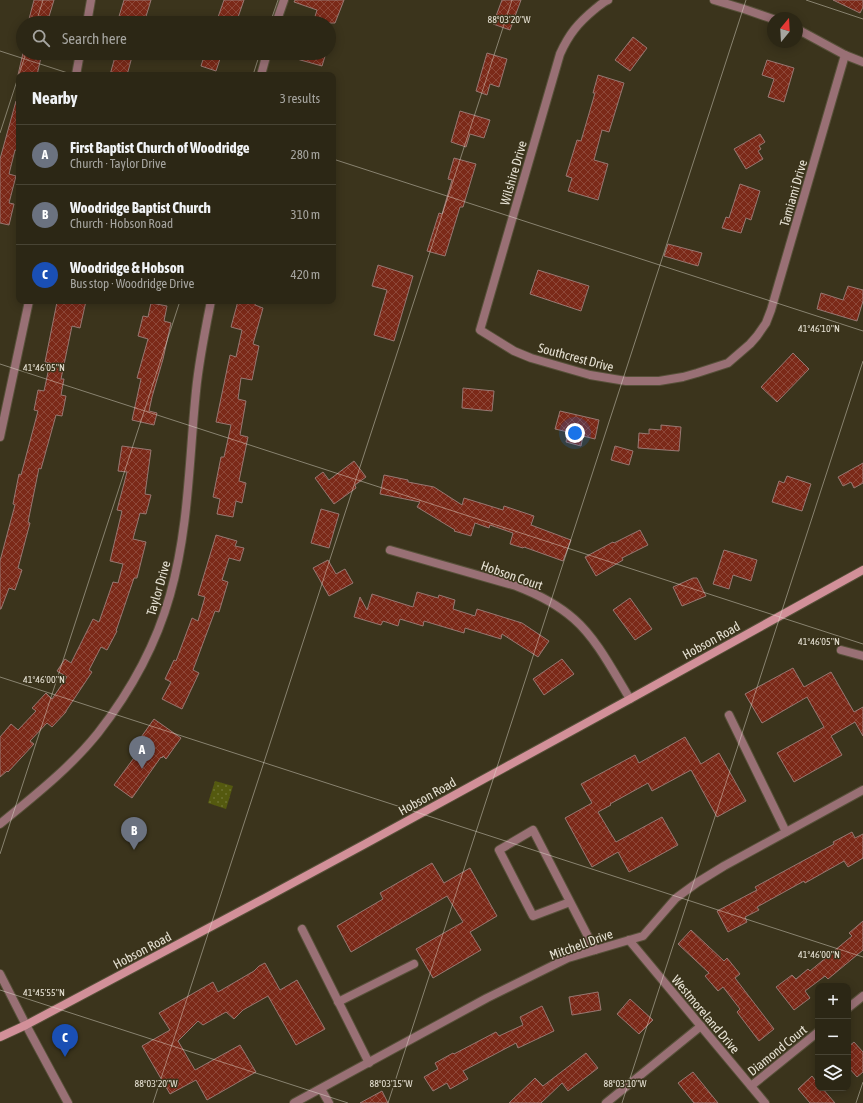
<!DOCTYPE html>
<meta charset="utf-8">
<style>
:root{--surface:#2c2715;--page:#342f1e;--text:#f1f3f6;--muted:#a6a5a0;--line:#484434;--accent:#db2777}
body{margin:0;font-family:"Asap Condensed",sans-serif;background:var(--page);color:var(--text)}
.controls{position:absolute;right:12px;bottom:12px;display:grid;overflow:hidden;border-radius:8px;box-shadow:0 2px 10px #0003}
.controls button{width:36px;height:36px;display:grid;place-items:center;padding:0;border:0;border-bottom:1px solid var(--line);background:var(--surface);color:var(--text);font:20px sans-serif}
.compass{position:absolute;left:767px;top:12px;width:36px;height:36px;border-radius:50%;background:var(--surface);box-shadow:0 2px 10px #0003;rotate:18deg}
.you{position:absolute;left:575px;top:433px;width:14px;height:14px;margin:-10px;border:3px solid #fff;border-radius:50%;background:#1a73e8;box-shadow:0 0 0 6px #1a73e833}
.badge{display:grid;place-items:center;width:26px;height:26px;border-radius:50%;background:var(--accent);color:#fff;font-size:13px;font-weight:700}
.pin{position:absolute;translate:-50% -33px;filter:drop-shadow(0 1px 2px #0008)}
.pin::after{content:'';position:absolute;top:21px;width:14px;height:12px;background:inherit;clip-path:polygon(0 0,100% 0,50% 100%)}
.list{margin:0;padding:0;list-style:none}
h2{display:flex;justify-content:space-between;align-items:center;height:52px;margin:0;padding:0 16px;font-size:17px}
h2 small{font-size:13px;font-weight:400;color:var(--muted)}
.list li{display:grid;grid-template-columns:26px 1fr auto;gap:12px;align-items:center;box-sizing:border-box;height:60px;padding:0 16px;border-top:1px solid var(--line)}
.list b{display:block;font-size:15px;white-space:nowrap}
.list p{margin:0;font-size:13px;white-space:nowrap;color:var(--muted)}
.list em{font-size:13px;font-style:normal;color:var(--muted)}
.icon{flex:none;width:22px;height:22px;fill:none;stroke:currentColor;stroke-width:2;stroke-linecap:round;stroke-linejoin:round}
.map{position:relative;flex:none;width:863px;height:1103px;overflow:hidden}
.search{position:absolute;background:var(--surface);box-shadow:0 2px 10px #0003;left:16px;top:16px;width:320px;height:44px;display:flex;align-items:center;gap:10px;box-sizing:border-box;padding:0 14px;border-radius:22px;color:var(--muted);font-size:15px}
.panel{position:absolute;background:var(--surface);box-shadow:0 2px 10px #0003;left:16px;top:72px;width:320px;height:232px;border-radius:8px}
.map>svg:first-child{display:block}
.park{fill:url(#park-dots)}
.building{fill:url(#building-cross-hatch);stroke:#977872}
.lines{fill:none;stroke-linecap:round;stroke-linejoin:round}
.minor-casing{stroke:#575039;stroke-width:10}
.tertiary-casing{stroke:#575039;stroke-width:10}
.secondary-casing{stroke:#575039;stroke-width:10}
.minor{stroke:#997075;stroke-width:8}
.tertiary{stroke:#997075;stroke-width:8}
.secondary{stroke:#d29099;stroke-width:8}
.ticks{fill:none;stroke:#e7e2d4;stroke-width:1;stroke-opacity:0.45}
.labels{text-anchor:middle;stroke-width:3;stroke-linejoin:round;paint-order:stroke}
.street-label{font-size:13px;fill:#e7e2d4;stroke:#3b341c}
.ticks-label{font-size:10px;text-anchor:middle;fill:#e7e2d4;stroke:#3b341c;stroke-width:3;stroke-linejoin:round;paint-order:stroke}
</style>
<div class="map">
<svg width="863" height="1103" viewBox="0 0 863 1103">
<defs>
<pattern id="park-dots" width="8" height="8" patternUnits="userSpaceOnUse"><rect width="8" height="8" fill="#54590f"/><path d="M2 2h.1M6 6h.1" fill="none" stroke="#6d7131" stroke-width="1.8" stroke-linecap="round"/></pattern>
<pattern id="building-cross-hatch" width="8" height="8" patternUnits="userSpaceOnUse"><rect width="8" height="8" fill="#7b2918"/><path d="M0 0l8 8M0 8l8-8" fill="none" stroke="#8e4839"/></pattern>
</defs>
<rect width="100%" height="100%" fill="#3b341c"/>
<path class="park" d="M215 781 233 786 226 809 208 803Z"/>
<g class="building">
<path d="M34 0H54L47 23H28Z"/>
<path d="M124 0H151L144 23H117Z"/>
<path d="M224 0H244L236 23H216Z"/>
<path d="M295 0H344L335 23H313L317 10 294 2Z"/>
<path d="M502 0H521L510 30 493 24Z"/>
<path d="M833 0H863V7L860 13Z"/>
<path d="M633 37 647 48 630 71 615 60Z"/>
<path d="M23 53H42L37 75H18Z"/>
<path d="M116 53H133L127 75H110Z"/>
<path d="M205 53H222L216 71 201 66Z"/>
<path d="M287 53H326L322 66 286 56Z"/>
<path d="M487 53 507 59 499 87 490 84 487 95 476 91Z"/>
<path d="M767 60 794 68 784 102 768 97 774 79 762 75Z"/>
<path d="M598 75 624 83 609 132 602 130 594 160 608 164 598 200 568 191 572 178 566 176 577 140 581 141 595 93H593Z"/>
<path d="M16 101 19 102V151L15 150 9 174 16 176 9 203 14 204 9 225 0 223V159Z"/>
<path d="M460 111 490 120 484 138 470 134 466 147 451 142Z"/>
<path d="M760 134 765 142 759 146 761 149 758 151 763 159 746 169 734 149Z"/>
<path d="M454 158 476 164 463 207H460L445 256 427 251 439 213 442 214 452 180 448 179Z"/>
<path d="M740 184 760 191 751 220 746 218 741 233 722 228 726 217 729 218Z"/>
<path d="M668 244 702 253 698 266 664 256Z"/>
<path d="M378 265 413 276 394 341 374 335 387 290 372 286Z"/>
<path d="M538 270 589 286 581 311 530 294Z"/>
<path d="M848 286 863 290V301L857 321 817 309 821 293 843 300Z"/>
<path d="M64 301H86L80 328 72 326 61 379H64L61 395 66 396 62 416 56 415 41 469 39 468 28 522 30 523 18 568 22 570 15 590 9 588 1 609H0V561L15 505 13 504 19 474 21 475 38 411 34 410 38 390 44 391 50 363 45 362 57 302 63 303Z"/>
<path d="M238 301H256L255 305 263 308 253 344 259 346 252 380 241 378 238 399 246 401 240 435 248 437 239 481 246 483 242 503 236 501 233 517 217 514 220 499 213 497 221 457H224L231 425 216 422 230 355 236 357 242 330 231 327Z"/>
<path d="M151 303 167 306 164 321 171 323 163 359 152 397 149 411 157 413 154 425 132 420 141 379 137 378 148 339 138 336 143 316 148 317Z"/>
<path d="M793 353 809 369 777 402 761 387Z"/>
<path d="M463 388 494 391 492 411 462 408Z"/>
<path d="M560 411 599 420 595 439 583 436 581 446 566 442 568 432 555 429Z"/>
<path d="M661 425 681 427 679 451 638 448 639 433 649 434V429L661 430Z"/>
<path d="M122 446 151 450 145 494 151 495 146 514 140 513 133 539 146 542 137 578H134L116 631H117L107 650 101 647 89 670 92 672 66 711V712L52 727 47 723 30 741 34 744 8 772 7 771 0 777V737L11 724 18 730 36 711 32 708 46 693 52 699 67 677 57 671 65 659 71 663 93 619 99 622 113 582 118 583 123 564 110 561 122 511 117 510 127 472 118 471Z"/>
<path d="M615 446 633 451 629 465 611 460Z"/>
<path d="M354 461 366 477 355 485 356 488 334 504 315 478 323 472 329 480Z"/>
<path d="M863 463V483L854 488 851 482 843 486 838 477Z"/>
<path d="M384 475 408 480V482L434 487 462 505 464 498 503 510 504 506 534 516 531 525 571 540 563 561 524 547 523 548 510 544 513 533 490 525 489 528 475 523 471 536 454 531 455 530 417 507 420 502 380 494Z"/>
<path d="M787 476 811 484 802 511 772 502 779 481 784 483Z"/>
<path d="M321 509 339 514 329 548 311 543Z"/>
<path d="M640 530 648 545 622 558 623 560 596 576 585 557 613 542 614 543Z"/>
<path d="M216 535 237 541 235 546 244 548 240 561 229 558 222 580 228 582 219 612 215 611 193 670 199 673 182 709 162 699 171 682 165 679 174 660 176 661 192 618 198 621 205 597 198 595Z"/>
<path d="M724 550 757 560 751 581 733 575 729 589 713 584Z"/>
<path d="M328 560 336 574 345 569 353 583 329 596 313 568Z"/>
<path d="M693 578H697L706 596 682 606 673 587Z"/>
<path d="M417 592 438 598 439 595 455 600 453 609 475 616 477 609 522 623 549 641 538 657 502 634 501 639 465 628 464 633 424 621 423 626 400 619 398 626 383 621 381 625 354 617 360 597 367 610 372 594 413 607Z"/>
<path d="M630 598 652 629 635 640 613 610Z"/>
<path d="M562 659 574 674 544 695 533 679Z"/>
<path d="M793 668 804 687 831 672 854 712 863 707V736L855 722 831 736 842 755 794 782 777 753 824 727 807 697 762 723 745 694Z"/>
<path d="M154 719 181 738 166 759 163 756 162 758 161 757 132 798 114 785 139 751 134 747Z"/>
<path d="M685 737 701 764 719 753 746 801 717 817 691 770 652 791 648 783 610 804 611 805 598 812 616 842 662 817 678 845 629 872 618 852 592 867 565 818 592 803 581 784 635 755 639 763Z"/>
<path d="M852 832 855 838 863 834V858L848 867 844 861 805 883 804 881 757 907 759 910 745 917 747 922 728 932 717 911 757 890 755 887 834 844 833 842Z"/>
<path d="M432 863 444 883 470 868 497 916 470 932 481 950 433 978 416 949 463 922 447 896 351 952 337 926 383 899 380 893Z"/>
<path d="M863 921V950L828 979 825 976 805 991 810 998 794 1010 776 987 792 975 796 979 808 969 810 971 852 936 849 933Z"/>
<path d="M691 930 724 961 727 958 740 974 735 978 774 1029 759 1041 737 1012 740 1009 723 987 718 991 705 976 709 973 678 944Z"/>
<path d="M265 963 280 990 297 980 325 1029 296 1045 268 996 243 1010 234 1019 226 1012 203 1025 198 1021 178 1041 195 1070 240 1045 256 1072 207 1100 196 1080 170 1094 142 1046 170 1030 159 1013 213 982 218 992 254 971 259 966Z"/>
<path d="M598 992 601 1010 572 1015 569 997Z"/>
<path d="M630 999 653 1020 639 1034 617 1014Z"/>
<path d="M542 1006 554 1031 518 1048 516 1043 463 1071 468 1079 450 1089 447 1083 433 1091 424 1077 438 1069 435 1063 453 1053 454 1054 496 1032 499 1036 523 1025 520 1017Z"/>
<path d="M854 1042 863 1052V1072L857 1077 848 1067V1047Z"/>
<path d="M586 1053 598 1068 568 1091 562 1083 541 1103H509L535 1078 543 1086Z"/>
<path d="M693 1072 718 1103H694L678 1083Z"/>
<path d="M812 1076 818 1084V1088H822L835 1103H810L798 1089Z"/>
<path d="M382 1091 388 1103H360Z"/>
</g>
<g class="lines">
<g class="minor-casing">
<g id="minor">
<path d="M608 0C603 2 599 6 595 9 578 23 569 34 560 54L480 330 514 351 531 358 590 375 626 381H659L683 377 697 373 728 363 750 344 757 336 766 323 771 310 845 55"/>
<path d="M714 0 744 9 773 19"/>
<path d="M87 23 91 0"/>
<path d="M276 23 284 0"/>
<path d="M797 29 845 55 863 62"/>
<path d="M76 75 80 53"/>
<path d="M261 75 267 53"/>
<path d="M0 437 29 301"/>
<path d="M390 550 516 586C537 594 557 604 574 619 597 639 614 673 630 699"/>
<path d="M841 650 863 656"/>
<path d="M729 715 786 832"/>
<path d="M0 824C34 796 70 768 98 733 130 692 156 645 170 595 189 528 189 459 196 391 199 360 205 331 211 301"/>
<path d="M570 902 533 916 499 850 533 830 595 950"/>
<path d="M302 929 369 1063"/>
<path d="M629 940 765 1103"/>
<path d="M0 974 26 1025"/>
<path d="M338 1002 414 964"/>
<path d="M848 1008 863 996"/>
<path d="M751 1086 818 1032"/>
<path d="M321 1089 329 1103"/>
<path d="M294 1103 487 998 568 958 643 936 676 898 698 882 724 866 863 790"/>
<path d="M606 1103 701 1026"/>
</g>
</g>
<g class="tertiary-casing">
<path id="tertiary" d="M26 1025 68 1103"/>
</g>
<g class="secondary-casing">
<path id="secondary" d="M0 1037 26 1025 265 898 365 844 630 699 863 570"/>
</g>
<use href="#minor" class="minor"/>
<use href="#tertiary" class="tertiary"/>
<use href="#secondary" class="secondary"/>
</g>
<path class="ticks" d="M806 0 863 19M36 23 43 0M270 23 278 0M0 51 74 75M253 75 260 53M0 133 26 53M333 159 863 331M0 364 863 644M0 677 863 957M0 854 180 301M0 990 348 1103M153 1103 512 0M388 1103 746 0M622 1103 863 361M856 1103 863 1082"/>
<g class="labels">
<g class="street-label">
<text transform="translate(513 173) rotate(-74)" y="5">Wilshire Drive</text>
<text transform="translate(793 193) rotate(-74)" y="5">Tamiami Drive</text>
<text transform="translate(576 357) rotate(15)" y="5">Southcrest Drive</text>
<text transform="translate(512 575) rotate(19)" y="5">Hobson Court</text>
<text transform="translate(158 588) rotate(-74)" y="5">Taylor Drive</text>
<text transform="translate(711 640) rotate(-29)" y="5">Hobson Road</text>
<text transform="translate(427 796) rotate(-29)" y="5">Hobson Road</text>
<text transform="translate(581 944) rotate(-20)" y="5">Mitchell Drive</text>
<text transform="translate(142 950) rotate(-28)" y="5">Hobson Road</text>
<text transform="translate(706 1014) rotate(50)" y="5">Westmoreland Drive</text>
<text transform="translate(777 1050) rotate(-39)" y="5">Diamond Court</text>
</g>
</g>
<g class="ticks-label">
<text x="509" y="23">88°03'20"W</text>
<text x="819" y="332">41°46'10"N</text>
<text x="44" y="371">41°46'05"N</text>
<text x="819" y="645">41°46'05"N</text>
<text x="44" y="683">41°46'00"N</text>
<text x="819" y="958">41°46'00"N</text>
<text x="44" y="996">41°45'55"N</text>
<text x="156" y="1087">88°03'20"W</text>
<text x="391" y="1087">88°03'15"W</text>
<text x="625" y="1087">88°03'10"W</text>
</g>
</svg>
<div class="controls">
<button>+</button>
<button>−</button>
<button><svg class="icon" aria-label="layers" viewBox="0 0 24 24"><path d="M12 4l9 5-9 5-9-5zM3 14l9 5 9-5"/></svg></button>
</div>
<svg class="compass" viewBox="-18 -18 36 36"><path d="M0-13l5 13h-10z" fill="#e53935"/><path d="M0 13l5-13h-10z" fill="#a6a5a0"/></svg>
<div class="you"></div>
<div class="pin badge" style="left:142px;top:769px;background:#6b7280">A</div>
<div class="pin badge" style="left:134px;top:850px;background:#6b7280">B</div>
<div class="pin badge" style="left:65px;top:1057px;background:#1a4fb4">C</div>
<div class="search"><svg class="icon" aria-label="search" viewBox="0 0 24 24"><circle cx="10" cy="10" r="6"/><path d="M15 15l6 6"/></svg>Search here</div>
<section class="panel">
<h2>Nearby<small>3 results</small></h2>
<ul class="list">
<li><span class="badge" style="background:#6b7280">A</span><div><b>First Baptist Church of Woodridge</b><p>Church · Taylor Drive</p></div><em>280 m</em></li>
<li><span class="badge" style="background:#6b7280">B</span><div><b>Woodridge Baptist Church</b><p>Church · Hobson Road</p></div><em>310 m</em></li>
<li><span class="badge" style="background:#1a4fb4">C</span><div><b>Woodridge &amp; Hobson</b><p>Bus stop · Woodridge Drive</p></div><em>420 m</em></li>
</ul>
</section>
</div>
